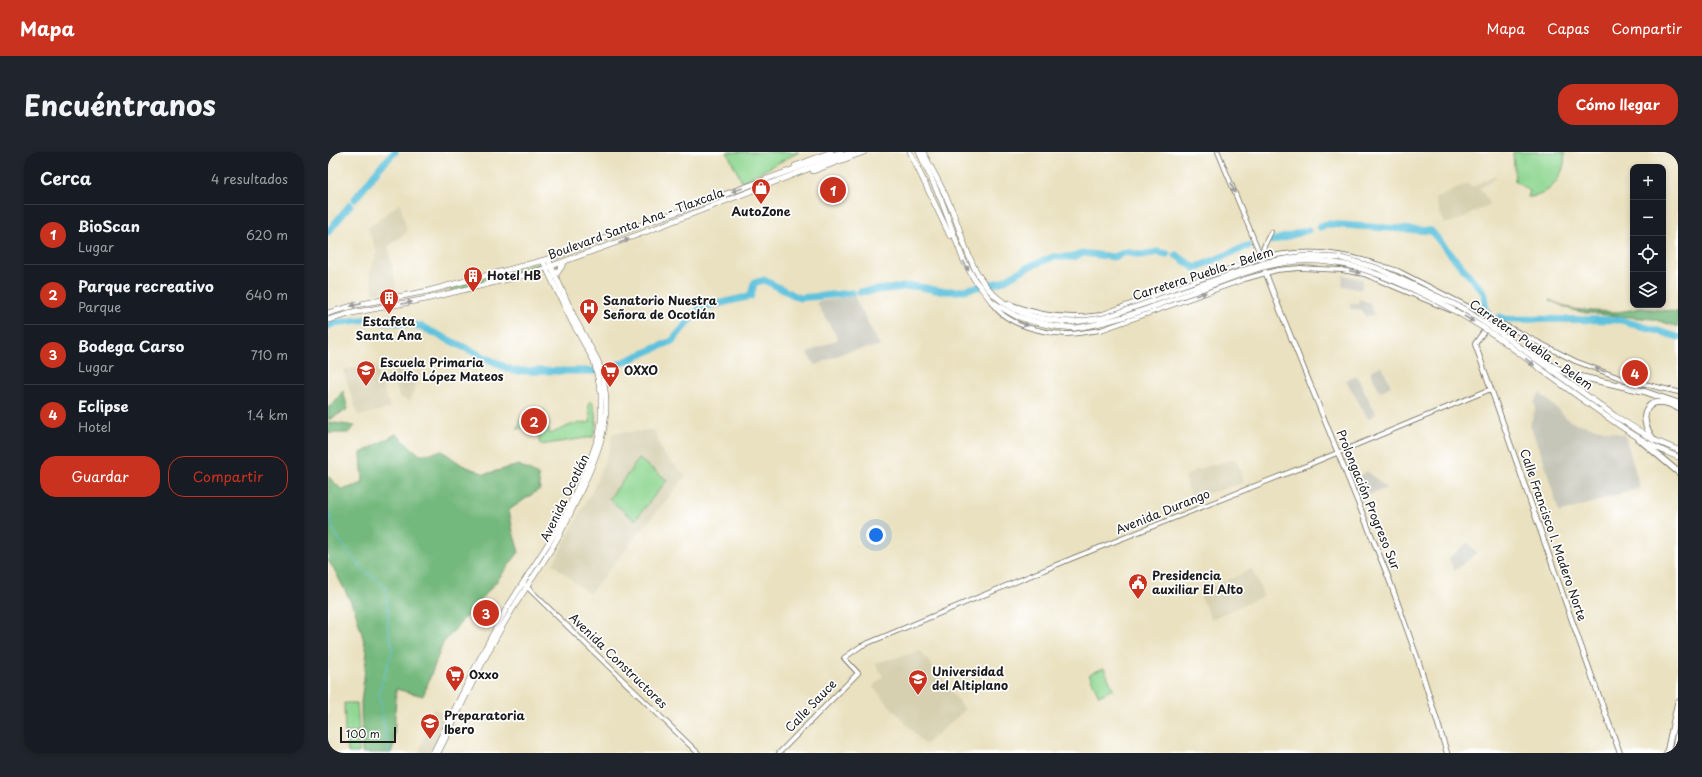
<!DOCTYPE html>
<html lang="es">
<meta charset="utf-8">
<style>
:root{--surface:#171b24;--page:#20242c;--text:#f1f3f6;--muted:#9ea1a6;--line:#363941;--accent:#c8321e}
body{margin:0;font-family:"Playpen Sans",sans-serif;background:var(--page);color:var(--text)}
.controls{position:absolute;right:12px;top:12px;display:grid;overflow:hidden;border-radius:8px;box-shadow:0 2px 6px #0003}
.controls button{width:36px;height:36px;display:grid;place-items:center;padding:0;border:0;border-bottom:1px solid var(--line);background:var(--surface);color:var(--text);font:20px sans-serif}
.scale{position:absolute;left:12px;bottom:10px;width:56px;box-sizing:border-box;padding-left:4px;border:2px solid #1c1c1c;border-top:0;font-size:11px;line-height:14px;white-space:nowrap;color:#1c1c1c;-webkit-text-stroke:3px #fff;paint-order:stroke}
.you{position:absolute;left:548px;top:383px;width:14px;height:14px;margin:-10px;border:3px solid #fff;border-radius:50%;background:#1a73e8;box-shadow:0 0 0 6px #1a73e833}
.badge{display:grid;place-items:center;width:26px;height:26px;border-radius:50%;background:var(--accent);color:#fff;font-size:13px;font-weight:700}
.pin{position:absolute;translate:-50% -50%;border:2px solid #fff;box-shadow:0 1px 4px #0006}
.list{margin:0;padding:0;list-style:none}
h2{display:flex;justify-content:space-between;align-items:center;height:52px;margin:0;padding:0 16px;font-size:17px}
h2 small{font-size:13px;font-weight:400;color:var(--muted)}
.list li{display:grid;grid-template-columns:26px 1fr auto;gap:12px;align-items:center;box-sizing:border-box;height:60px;padding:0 16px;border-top:1px solid var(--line)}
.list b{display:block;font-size:15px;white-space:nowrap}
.list p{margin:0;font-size:13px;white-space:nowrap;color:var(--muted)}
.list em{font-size:13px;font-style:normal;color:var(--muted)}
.actions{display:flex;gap:8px;padding:12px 16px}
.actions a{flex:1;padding:9px 0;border:1px solid var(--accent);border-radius:16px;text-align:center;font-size:14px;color:var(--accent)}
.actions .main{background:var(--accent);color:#fff}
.icon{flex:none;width:22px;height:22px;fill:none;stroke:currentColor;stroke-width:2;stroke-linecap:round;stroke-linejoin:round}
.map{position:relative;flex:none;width:1350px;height:601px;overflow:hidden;border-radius:16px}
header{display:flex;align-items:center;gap:24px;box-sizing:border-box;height:56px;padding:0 20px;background:var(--accent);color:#fff}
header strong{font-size:19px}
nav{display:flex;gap:22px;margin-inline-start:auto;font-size:14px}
.intro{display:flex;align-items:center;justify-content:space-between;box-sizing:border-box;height:96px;padding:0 24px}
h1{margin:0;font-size:28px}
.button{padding:10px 18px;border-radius:16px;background:var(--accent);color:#fff;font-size:14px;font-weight:700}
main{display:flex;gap:24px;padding:0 24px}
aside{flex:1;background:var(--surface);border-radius:16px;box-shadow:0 2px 6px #0003}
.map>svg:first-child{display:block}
.built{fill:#d6d0b1}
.industrial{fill:#c5c5b8}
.green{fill:#8fd792;stroke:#567a57}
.forest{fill:#73b87c;stroke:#486a4c}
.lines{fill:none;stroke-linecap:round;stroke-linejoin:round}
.stream{stroke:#5fc2dd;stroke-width:1}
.river{stroke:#5fc2dd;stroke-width:7}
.tertiary-casing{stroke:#646155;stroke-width:5.5}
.secondary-casing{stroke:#646155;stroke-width:6}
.primary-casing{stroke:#646155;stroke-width:6}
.motorway-casing{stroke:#646155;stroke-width:7}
.tertiary{stroke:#fff;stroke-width:4}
.secondary{stroke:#fff;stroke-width:4.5}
.primary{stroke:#fff;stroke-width:5}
.motorway{stroke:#fff;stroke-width:5.5}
.primary-bridge-casing{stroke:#646155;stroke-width:6;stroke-linecap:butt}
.primary-bridge{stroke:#fff;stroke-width:5}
.oneway{fill:#999}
.labels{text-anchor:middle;stroke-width:3.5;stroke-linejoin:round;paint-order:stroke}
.poi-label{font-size:12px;font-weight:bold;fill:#1c1c1c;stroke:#fff;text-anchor:start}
.street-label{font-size:12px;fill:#1c1c1c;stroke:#fff}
</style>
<header>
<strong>Mapa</strong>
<nav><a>Mapa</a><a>Capas</a><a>Compartir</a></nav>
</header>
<div class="intro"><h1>Encuéntranos</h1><a class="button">Cómo llegar</a></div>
<main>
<aside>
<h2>Cerca<small>4 resultados</small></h2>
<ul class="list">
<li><span class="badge">1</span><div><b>BioScan</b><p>Lugar</p></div><em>620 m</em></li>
<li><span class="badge">2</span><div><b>Parque recreativo</b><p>Parque</p></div><em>640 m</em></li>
<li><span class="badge">3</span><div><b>Bodega Carso</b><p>Lugar</p></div><em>710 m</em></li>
<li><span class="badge">4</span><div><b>Eclipse</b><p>Hotel</p></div><em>1.4 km</em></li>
</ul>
<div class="actions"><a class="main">Guardar</a><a>Compartir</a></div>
</aside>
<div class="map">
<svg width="1350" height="601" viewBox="0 0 1350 601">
<rect width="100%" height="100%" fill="#fff"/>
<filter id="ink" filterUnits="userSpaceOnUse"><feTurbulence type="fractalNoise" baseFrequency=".025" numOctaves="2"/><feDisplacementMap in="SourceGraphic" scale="8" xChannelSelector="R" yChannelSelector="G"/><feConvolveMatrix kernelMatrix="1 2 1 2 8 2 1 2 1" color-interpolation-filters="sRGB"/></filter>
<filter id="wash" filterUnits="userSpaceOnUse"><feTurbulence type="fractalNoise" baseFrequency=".012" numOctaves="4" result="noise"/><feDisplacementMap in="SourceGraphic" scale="16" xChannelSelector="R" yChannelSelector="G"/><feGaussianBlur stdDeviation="0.9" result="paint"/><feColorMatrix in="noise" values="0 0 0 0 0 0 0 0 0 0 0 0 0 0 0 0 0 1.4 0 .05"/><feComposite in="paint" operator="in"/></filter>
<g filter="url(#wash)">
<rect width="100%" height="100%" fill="#eae1c0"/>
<g class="built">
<path d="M1166 23 1169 26 1152 36 1162 52 1131 68 1116 72 1107 47 1141 31 1143 36Z"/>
<path d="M72 51 79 80 60 95 69 138 46 142 42 121 49 100 40 76Z"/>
<path d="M47 213 62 256 30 264 15 218Z"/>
<path d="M64 215 91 225 82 249 71 245 63 218Z"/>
<path d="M326 278 335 302 358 324 261 442 225 412 266 335 283 294 284 281Z"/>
<path d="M908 306 916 331 863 346 857 325 867 318Z"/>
<path d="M924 417 936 444 883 467 871 441Z"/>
<path d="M593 499 637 558 597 593 545 535 555 524 547 511Z"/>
<path d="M105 557 121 563 102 601H91Z"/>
</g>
<g class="industrial">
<path d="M1015 123 1035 127 1033 138 1014 134Z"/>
<path d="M526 144 552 194 518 200 487 213 479 201 510 187 488 150Z"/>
<path d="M1030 147 1042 151 1046 162 1037 165 1034 158 1023 157 1021 151H1031Z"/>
<path d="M1054 214 1063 234 1052 240 1042 219Z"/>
<path d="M1029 224 1048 262 1040 267 1018 228Z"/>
<path d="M1212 241 1243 270 1297 283 1312 336 1231 361 1216 309 1202 273 1208 256 1206 250Z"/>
<path d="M1039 319 1059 336 1031 347 1023 330Z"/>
<path d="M1140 390 1149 401 1126 419 1121 406Z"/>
</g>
<g class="green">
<path d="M399 0H471L414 30Z"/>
<path d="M1185 0H1236C1240 19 1222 46 1200 45L1202 39 1187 29Z"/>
<path d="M211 111 212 116 122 140 125 135Z"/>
<path d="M264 249C268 262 270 272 265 285L212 293 209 275 220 274 222 282 245 272 263 270 260 251Z"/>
<path d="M216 258 221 273 189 277 194 264Z"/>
<path d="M311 307 339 328 307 368 281 347Z"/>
<path d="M776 516 785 537 771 544 761 522Z"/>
<path d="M16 551H29L31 580 17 581Z"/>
<path d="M30 584 31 601H20L19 585Z"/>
</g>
<g class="forest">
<path d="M1221 148 1244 157 1265 159 1290 160 1313 156 1350 160V175L1325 167 1258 161 1244 158Z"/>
<path d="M15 239 20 257 0 268V255H2Z"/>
<path d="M0 270 27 274 20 281H0Z"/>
<path d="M68 282 92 303 114 299 134 313 157 322 191 313 210 323 212 337 181 358 185 380 191 400 168 430 115 491 95 544 68 537 66 592 63 601H34L33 551 39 500 27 458 6 417 0 409V324L14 338 35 331 33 301Z"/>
</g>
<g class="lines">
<path class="stream" d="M0 355 6 379 17 396 37 420 48 426 57 435 60 455V478L65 496 51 540 57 580 62 601"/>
<g class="river">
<path d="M27 47 52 15 67 0"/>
<path d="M992 75 1000 72 1103 79 1157 142V159L1161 161"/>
<path d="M0 80 22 53"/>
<path d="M944 89 980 78"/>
<path d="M848 103 867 116 920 94"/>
<path d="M532 140 586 134 613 139H631L673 130 702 114 725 105H746L754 101 786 105 798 100 813 103 830 100 839 102"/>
<path d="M1172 165 1177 167 1293 168 1350 185"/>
<path d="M0 174 6 171 41 167 92 174 185 219H276L288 214"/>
<path d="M291 212 344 189 372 156 423 144 426 131 436 128 471 146 524 141"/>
</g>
</g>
</g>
<g filter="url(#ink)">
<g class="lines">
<g class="tertiary-casing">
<g id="tertiary">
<path d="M890 0 934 107"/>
<path d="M932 105 937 92 943 80"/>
<path d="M664 151C678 173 714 181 739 182 750 182 762 179 773 178L917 127 949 118 972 116 1013 118 1036 122 1122 158"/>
<path d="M680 151C710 164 740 168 772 163L932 106C985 95 1020 101 1070 119L1247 209 1292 226 1350 240"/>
<path d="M197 433 370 601"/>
<path d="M451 601 530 521 516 506 533 494 745 406 980 313 1163 237"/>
</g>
</g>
<g class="secondary-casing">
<g id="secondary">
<path d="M932 106 950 153 1061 427 1090 508 1119 601"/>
<path d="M1164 168 1147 192C1196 328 1241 466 1292 601"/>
</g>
</g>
<g class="primary-casing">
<g id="primary">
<path d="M582 0 622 84"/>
<path d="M591 0 614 50 635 107 646 127 664 150 688 164 707 170 725 174 747 176"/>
<path d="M595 0C606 21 618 42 626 63 633 81 638 100 647 117 668 157 704 169 746 170"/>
<path d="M467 14 503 0"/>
<path d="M485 19 536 0"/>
<path d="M227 124 236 111"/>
<path d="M0 161 28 153 100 139 220 107 513 0"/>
<path d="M0 168 24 161 98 147 201 122 312 82 524 0"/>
<path d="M1174 182 1287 264 1326 288 1350 298"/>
<path d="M1171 186C1203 210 1235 234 1268 257 1296 277 1317 292 1350 305"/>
<path d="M105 601 148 514 177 459 234 370 262 308 271 283 273 269V240L266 209 243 168 215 109"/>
<path d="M110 601C133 555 154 507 181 463 192 444 205 426 217 407 232 384 244 359 255 334 275 291 287 256 270 209L247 167 220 107"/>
</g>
</g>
<g class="motorway-casing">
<g id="motorway">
<path d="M1206 205 1241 222 1315 239 1350 251"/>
<path d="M1311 287 1350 320"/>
<path d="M1326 288C1306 262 1321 239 1350 256"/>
<path d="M1339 601 1350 550"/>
<path d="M1346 601 1350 580"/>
</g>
</g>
<use href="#tertiary" class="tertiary"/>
<use href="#secondary" class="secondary"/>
<use href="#primary" class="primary"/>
<use href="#motorway" class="motorway"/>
<g class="primary-bridge-casing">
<g id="primary-bridge">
<path d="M746 170 775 166 939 110 976 104 1013 106 1049 116 1134 156 1174 182"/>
<path d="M747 176C787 171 825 154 863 141 893 130 923 116 955 111 1006 102 1052 121 1097 143 1123 156 1147 170 1171 186"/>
</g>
</g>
<use href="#primary-bridge" class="primary-bridge"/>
</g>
<defs><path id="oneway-solid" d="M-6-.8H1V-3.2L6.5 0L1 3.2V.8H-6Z"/></defs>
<g class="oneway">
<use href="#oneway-solid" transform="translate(905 36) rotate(69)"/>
<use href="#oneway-solid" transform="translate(409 38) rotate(160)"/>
<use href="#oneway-solid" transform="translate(296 89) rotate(-21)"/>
<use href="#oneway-solid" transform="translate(638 114) rotate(62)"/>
<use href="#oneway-solid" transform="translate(1027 120) rotate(12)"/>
<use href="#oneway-solid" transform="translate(873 142) rotate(-19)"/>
<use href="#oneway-solid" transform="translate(79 151) rotate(-10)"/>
<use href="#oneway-solid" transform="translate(28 153) rotate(167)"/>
<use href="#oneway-solid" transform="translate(1141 167) rotate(30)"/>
<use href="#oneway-solid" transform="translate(695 172) rotate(20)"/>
<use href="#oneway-solid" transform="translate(1202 210) rotate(37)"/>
<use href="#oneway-solid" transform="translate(1272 218) rotate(-160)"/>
</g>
</g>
<defs>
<g id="shop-pin" transform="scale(1)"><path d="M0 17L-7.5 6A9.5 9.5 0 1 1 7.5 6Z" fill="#c8321e" stroke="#fff"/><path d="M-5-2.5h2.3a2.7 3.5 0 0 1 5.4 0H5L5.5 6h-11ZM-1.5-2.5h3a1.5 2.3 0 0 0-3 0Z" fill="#fff"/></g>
<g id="building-pin" transform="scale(1)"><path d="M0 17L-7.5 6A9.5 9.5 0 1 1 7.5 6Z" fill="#c8321e" stroke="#fff"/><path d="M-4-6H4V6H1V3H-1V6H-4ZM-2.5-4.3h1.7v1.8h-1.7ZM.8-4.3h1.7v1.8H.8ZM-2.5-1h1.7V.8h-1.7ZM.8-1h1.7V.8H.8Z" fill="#fff"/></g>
<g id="hospital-pin" transform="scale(1)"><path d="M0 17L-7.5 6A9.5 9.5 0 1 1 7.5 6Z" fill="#c8321e" stroke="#fff"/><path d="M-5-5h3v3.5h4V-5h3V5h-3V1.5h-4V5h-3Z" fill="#fff"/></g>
<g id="school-pin" transform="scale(1)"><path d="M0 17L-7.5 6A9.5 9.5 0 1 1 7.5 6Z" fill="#c8321e" stroke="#fff"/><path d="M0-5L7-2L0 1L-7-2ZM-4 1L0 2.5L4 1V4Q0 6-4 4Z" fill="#fff"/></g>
<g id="supermarket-pin" transform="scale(1)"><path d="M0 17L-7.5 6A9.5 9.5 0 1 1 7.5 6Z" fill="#c8321e" stroke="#fff"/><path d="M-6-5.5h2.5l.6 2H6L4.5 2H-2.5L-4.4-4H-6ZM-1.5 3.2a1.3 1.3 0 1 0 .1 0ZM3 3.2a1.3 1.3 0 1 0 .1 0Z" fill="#fff"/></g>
<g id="civic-pin" transform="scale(1)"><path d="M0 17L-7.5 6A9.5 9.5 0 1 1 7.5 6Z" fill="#c8321e" stroke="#fff"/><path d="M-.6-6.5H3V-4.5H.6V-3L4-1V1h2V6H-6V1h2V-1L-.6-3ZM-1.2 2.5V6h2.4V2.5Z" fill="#fff"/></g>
<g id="university-pin" transform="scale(1)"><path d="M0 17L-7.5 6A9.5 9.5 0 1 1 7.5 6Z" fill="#c8321e" stroke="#fff"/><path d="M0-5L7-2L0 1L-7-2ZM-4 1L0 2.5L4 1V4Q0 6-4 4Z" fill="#fff"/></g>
</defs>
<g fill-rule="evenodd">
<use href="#shop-pin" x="433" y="36"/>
<use href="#building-pin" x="145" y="124"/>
<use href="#building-pin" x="61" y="146"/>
<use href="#hospital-pin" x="261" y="156"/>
<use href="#school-pin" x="38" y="218"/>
<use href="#supermarket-pin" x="282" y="219"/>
<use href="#civic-pin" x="810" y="431"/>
<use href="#supermarket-pin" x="127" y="523"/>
<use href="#university-pin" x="590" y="527"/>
<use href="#university-pin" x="102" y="571"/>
</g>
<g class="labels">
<g class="poi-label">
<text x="433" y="64" text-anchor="middle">AutoZone</text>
<text x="159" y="128">Hotel HB</text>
<text x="275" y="153">Sanatorio Nuestra<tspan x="275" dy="14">Señora de Ocotlán</tspan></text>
<text x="61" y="174" text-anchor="middle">Estafeta<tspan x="61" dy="14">Santa Ana</tspan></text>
<text x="52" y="215">Escuela Primaria<tspan x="52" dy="14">Adolfo López Mateos</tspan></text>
<text x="296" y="223">OXXO</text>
<text x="824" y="428">Presidencia<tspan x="824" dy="14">auxiliar El Alto</tspan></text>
<text x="604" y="524">Universidad<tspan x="604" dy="14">del Altiplano</tspan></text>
<text x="141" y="527">Oxxo</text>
<text x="116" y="568">Preparatoria<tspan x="116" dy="14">Ibero</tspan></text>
</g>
<g class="street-label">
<text transform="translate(308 72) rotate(-20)" y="4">Boulevard Santa Ana - Tlaxcala</text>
<text transform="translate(875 122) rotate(-18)" y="4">Carretera Puebla - Belem</text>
<text transform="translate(1203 193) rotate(35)" y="4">Carretera Puebla - Belem</text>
<text transform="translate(237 346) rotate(-64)" y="4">Avenida Ocotlán</text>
<text transform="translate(1040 348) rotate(68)" y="4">Prolongación Progreso Sur</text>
<text transform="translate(835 360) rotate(-22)" y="4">Avenida Durango</text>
<text transform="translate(1225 383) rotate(71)" y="4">Calle Francisco I. Madero Norte</text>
<text transform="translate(290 509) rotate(44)" y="4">Avenida Constructores</text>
<text transform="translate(483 554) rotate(-46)" y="4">Calle Sauce</text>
</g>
</g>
</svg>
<div class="controls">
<button>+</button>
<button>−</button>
<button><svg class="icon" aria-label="locate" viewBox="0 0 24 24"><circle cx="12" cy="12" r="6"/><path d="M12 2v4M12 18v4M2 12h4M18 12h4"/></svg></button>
<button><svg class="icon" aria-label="layers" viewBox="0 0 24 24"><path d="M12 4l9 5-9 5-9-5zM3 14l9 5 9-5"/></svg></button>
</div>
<div class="scale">100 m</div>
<div class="you"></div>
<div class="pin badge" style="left:505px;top:38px">1</div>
<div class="pin badge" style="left:206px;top:269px">2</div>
<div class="pin badge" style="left:158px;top:461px">3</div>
<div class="pin badge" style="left:1307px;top:221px">4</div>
</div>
</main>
